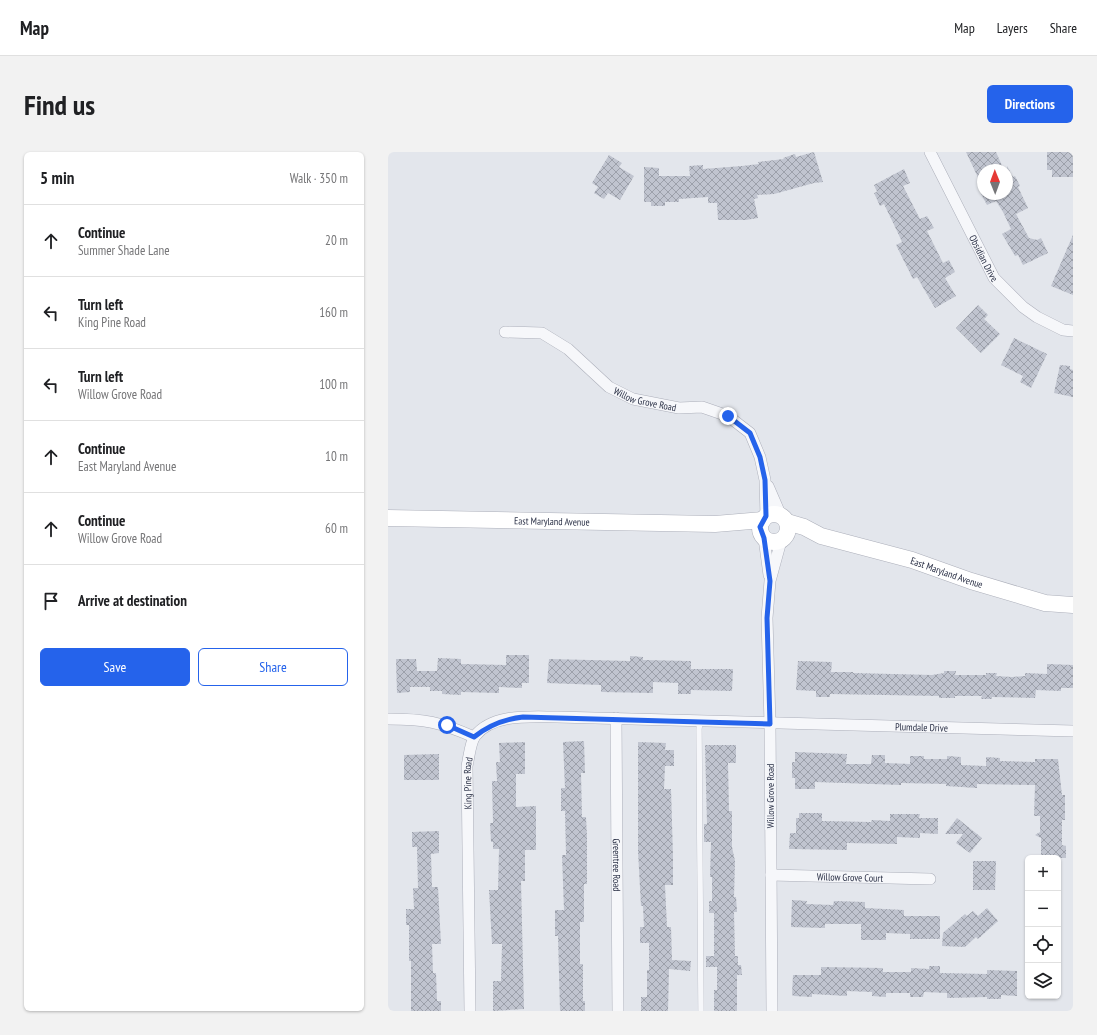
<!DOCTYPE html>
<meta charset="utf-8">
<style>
:root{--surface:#fff;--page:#f2f2f2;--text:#202124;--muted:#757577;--line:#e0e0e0;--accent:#2563eb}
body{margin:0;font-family:"PT Sans Narrow",sans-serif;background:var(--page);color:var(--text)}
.controls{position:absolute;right:12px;bottom:12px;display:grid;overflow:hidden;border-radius:6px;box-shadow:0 1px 3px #0004}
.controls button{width:36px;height:36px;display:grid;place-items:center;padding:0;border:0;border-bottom:1px solid var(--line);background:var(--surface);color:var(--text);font:20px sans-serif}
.compass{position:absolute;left:589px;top:12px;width:36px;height:36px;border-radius:50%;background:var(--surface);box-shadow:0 1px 3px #0004;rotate:359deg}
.stop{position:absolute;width:12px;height:12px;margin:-9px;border:3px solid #2563eb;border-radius:50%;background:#fff}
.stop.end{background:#2563eb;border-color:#fff;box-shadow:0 1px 4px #0008}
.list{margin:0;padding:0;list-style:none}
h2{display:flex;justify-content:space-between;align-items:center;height:52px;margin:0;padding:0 16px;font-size:17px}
h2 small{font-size:13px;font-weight:400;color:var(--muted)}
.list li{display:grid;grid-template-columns:26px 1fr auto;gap:12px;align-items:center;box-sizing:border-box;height:72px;padding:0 16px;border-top:1px solid var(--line)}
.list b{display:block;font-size:15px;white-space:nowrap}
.list p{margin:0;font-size:13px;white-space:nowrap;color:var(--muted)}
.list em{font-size:13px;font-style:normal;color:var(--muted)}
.actions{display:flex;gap:8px;padding:12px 16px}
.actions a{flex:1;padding:9px 0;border:1px solid var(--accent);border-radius:6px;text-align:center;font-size:14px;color:var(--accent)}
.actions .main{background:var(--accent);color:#fff}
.icon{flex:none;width:22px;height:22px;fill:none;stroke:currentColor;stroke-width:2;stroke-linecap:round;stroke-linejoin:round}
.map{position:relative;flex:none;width:685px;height:859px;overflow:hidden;border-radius:6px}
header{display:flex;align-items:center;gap:24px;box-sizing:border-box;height:56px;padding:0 20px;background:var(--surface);border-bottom:1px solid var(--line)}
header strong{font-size:19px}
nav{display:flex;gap:22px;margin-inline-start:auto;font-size:14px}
.intro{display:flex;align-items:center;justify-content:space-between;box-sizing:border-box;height:96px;padding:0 24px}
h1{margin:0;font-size:28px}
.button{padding:10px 18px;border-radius:6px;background:var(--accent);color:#fff;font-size:14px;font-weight:700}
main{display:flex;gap:24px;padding:0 24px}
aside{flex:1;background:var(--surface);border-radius:6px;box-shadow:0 1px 3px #0004}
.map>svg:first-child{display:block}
.building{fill:url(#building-cross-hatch)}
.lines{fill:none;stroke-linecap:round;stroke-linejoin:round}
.lane-casing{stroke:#acafba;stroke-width:6}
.street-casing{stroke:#acafba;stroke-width:12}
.secondary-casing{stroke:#acafba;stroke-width:17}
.lane{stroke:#f6f7fa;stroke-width:5.5}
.street{stroke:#f6f7fa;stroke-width:11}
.secondary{stroke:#fff;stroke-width:16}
.route{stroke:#2563eb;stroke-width:5}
.labels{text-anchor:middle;stroke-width:4;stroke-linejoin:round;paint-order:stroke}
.street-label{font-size:10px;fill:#2a3046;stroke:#f3f5f9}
</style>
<header>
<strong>Map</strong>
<nav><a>Map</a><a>Layers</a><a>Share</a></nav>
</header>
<div class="intro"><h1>Find us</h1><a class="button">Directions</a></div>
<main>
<aside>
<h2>5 min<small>Walk · 350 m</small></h2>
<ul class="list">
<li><svg class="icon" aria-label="ahead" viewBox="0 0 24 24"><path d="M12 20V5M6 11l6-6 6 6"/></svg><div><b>Continue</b><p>Summer Shade Lane</p></div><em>20 m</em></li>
<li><svg class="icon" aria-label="left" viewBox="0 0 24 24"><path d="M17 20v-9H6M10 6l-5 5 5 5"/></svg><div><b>Turn left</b><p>King Pine Road</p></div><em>160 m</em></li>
<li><svg class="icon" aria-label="left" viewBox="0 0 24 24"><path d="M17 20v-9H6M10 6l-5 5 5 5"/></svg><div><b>Turn left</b><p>Willow Grove Road</p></div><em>100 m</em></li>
<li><svg class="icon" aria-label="ahead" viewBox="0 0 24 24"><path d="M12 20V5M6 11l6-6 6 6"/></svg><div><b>Continue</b><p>East Maryland Avenue</p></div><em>10 m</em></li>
<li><svg class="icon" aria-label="ahead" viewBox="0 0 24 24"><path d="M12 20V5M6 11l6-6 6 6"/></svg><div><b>Continue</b><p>Willow Grove Road</p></div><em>60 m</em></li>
<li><svg class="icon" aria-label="arrive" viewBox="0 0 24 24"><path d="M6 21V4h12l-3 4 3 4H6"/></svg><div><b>Arrive at destination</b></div></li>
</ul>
<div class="actions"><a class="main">Save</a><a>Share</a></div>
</aside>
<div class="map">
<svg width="685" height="859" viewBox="0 0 685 859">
<defs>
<pattern id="building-cross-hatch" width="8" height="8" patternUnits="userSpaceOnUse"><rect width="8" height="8" fill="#c0c4cf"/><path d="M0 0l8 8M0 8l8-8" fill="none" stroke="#9ca0aa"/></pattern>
</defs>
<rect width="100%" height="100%" fill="#e3e6ec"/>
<g class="building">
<path d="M426 0 435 30 426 31 386 42 369 43 370 46 366 47 370 66 358 68H330L329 51H320V45L291 47V50H277V54H263V50H256V15L271 16V24H302L301 14 315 13V17L354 14 371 12 370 10 396 7 395 6 407 2 408 5Z"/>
<path d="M578 0H608L616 18H595V36Z"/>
<path d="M659 0H685V25H664V18H659Z"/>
<path d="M221 3 234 11 231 15 246 24 232 48 220 41 216 47 206 41 210 35 204 31Z"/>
<path d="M619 14 625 25 627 24 632 34 630 35 640 56 628 62 641 86 649 88 653 86 660 101 635 113 630 103 627 104 614 82 623 77 615 60 608 49 599 53 593 42H619Z"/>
<path d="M516 17 522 31 515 34 532 67 539 64 546 76 539 79 555 111 561 108 567 120 557 126 568 144 547 156 529 125 525 127 508 93 514 90 509 79 496 52 492 54 486 41 489 40 486 33Z"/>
<path d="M685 83V143L663 134Z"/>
<path d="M590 153 600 163 596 167 612 182 593 201 568 176Z"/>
<path d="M626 186 659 202 643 236 632 230 635 224 613 213Z"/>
<path d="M672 213 682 214V217L685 218V245L666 241Z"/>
<path d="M118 503H141V531H134V536L111 535V541L73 540V543L54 542V539H42V535H22V540L9 541 8 507H28L29 519H49L50 506 73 507V512L118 513Z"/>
<path d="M242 504 255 505V508L303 509V517H345L344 539 303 538V542H290V531L265 530V541L213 540V533L159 531 161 507 242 509Z"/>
<path d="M410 509 444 510 443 520H465V521L544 523 556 521V519H568L567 523H598V521H609L608 524 624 525 637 524V521L659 522V512L685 513V536H673V539L648 538 647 546 604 545V547H593L594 544H567V546H551V544L442 542V545H428V539L408 538Z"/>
<path d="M196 589 197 621H193L194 665H198L199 684V732H196V770H192V812H195V849H197V859H172L170 784H167V758H176L174 703H178L177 659H173V636H177L175 590Z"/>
<path d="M137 590V622H128V655L148 654V698H137V729H133L136 857 105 859V829H113L114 792H104L101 738H110L111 697H105V690H103L102 671H105L104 629H109L108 610H112L111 591Z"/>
<path d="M250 590 278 591 277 598H286V614H277L276 637H283L285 704V733H277L279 775H283L284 808 303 809 302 819 281 817 280 859H253V845H259V818H261V791H252V775H256L255 754H253L250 699Z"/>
<path d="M317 593H348V611H340L341 659H344V695L347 709 346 745H348L349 760H346L347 804H350V813H353L354 823H349V859H326V838H329V815H318V804H326V761H321V749H324V725H322L323 690H316V672H319Z"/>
<path d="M407 600 459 602 458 612H483L484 603H497V611L522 612V604H536V607H559V604L573 605V613L598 614V605L612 606V609L647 610V607H670L674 643H677V668H674V693L678 694V706H653V686L647 683 652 680V664H646L647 633 589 632V636L558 634V632L513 631V633L427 630V637H407V626H404V610H407Z"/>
<path d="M51 602V628H16V603Z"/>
<path d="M411 661H434V669L483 670 484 668 502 669V662H532L531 666H550V682L532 681V686L509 685V692L459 691V698L401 697 402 681H408V666H411Z"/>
<path d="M569 666 594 686 582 701 568 691 575 682H557Z"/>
<path d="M51 679V701L43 702 44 735H50L53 792H44L45 821H48L49 849H53V859H23V809H21V773H18V757H26L25 736H30L29 695H24V680Z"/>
<path d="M585 709H608L607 738H585Z"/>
<path d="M404 748 419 749 418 752 445 753 446 749 477 750V756L516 758V764H552V787H522V782L498 781V788H473V772H437V776L403 775Z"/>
<path d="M599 756 610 769 590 787 588 785 577 795 554 794 555 781 577 762 579 764 585 759 590 764Z"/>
<path d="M541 814H552V821L599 822V818L629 819V844L613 843V847H599V845L559 846V841L536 840 535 845H522V841H498V845L484 844V840L459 839V844L424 842V845L406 844 404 843 405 823H433V815L495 816V820H523V816L541 817Z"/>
</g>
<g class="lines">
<g class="lane-casing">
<path id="lane" d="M312 569 311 577 313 859"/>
</g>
<g class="street-casing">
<g id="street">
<path id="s1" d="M542 0 606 126 635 155 649 165 675 178 685 179"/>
<path id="s2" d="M117 180 154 181 180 197 221 235 245 247 291 256 314 255 340 264 362 281 372 305 377 328 378 364"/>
<path d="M380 334 393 364"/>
<path d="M376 386 381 423"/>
<path id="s3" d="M228 566 230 859"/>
<path d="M0 567C37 567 52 570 86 585"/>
<path id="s4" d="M383 723 542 727"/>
<path id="s5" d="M82 859 79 614C81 606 82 591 87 584 105 561 144 565 169 565L685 579"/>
<path d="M384 859 382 572 379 466 382 429 393 389"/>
</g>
</g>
<g class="secondary-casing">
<g id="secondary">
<circle cx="386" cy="376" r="14"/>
<path id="s6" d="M0 366 327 372 375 368"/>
<path id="s7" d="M399 370 416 375 433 384 524 408 583 429 657 451 685 453"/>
</g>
</g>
<use href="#lane" class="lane"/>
<use href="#street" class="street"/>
<use href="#secondary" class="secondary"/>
</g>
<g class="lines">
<path class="route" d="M59 573 86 585C101 573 116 567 135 565L382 572 379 466 382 429 376 386 372 375 378 364 377 328 372 305 362 281 340 264"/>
</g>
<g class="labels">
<g class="street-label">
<text dy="4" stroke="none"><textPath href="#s1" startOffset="119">Obsidian Drive</textPath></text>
<text dy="4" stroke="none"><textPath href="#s2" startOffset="162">Willow Grove Road</textPath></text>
<text dy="4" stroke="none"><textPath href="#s6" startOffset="164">East Maryland Avenue</textPath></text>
<text dy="4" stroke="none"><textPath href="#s7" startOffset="168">East Maryland Avenue</textPath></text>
<text dy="4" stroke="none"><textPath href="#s5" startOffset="728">Plumdale Drive</textPath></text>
<text dy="4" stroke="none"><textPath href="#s5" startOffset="228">King Pine Road</textPath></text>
<text transform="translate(382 644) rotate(-90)" y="4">Willow Grove Road</text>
<text dy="4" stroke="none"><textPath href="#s3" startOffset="147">Greentree Road</textPath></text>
<text dy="4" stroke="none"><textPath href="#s4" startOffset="79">Willow Grove Court</textPath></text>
</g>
</g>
</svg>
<div class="controls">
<button>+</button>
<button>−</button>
<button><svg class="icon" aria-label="locate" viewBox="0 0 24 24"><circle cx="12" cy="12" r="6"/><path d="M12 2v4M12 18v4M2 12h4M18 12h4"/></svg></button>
<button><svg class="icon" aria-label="layers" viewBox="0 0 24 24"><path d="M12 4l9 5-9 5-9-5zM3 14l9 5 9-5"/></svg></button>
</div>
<svg class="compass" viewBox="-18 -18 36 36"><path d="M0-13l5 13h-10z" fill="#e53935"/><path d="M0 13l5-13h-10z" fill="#757577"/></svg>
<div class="stop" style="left:59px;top:573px"></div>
<div class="stop end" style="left:340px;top:264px"></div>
</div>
</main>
